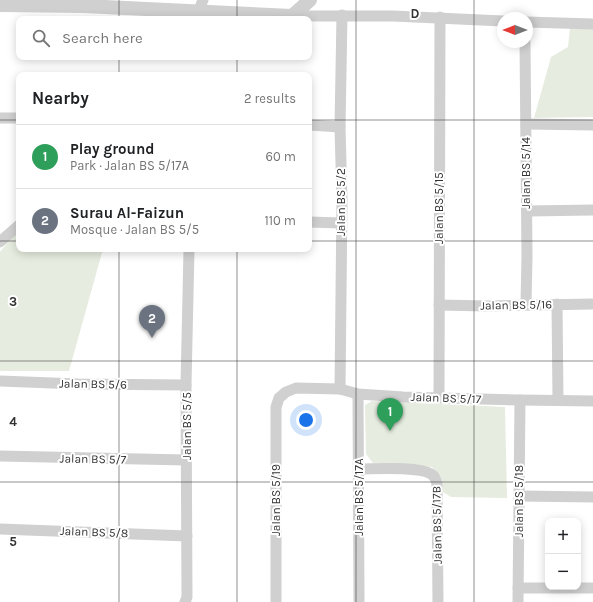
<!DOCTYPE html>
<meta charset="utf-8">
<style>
:root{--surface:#fff;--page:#f6f6f6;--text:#202124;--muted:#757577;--line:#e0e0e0;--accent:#e63946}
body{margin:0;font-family:Karla,sans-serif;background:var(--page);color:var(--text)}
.controls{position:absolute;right:12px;bottom:12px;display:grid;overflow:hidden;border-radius:8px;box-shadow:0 2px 10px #0003}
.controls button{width:36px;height:36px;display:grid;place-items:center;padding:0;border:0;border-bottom:1px solid var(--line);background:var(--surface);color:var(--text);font:20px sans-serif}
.compass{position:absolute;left:497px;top:12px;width:36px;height:36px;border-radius:50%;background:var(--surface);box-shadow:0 2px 10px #0003;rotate:270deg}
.you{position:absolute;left:306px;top:420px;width:14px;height:14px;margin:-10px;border:3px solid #fff;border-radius:50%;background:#1a73e8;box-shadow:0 0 0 6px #1a73e833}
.badge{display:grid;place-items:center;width:26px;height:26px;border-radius:50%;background:var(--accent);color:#fff;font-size:13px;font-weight:700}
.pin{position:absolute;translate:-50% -33px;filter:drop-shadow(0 1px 2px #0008)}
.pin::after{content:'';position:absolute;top:21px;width:14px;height:12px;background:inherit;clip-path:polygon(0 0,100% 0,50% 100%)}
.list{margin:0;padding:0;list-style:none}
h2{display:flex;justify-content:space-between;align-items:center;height:52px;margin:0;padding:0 16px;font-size:17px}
h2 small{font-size:13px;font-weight:400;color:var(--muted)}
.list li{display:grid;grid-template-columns:26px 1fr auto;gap:12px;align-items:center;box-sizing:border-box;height:64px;padding:0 16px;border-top:1px solid var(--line)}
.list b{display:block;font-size:15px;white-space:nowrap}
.list p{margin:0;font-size:13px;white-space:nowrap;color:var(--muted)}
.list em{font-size:13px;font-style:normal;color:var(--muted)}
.icon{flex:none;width:22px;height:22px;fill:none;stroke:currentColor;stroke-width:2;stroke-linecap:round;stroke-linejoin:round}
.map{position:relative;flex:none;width:593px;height:602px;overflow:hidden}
.search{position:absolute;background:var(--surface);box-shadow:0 2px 10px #0003;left:16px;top:16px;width:296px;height:44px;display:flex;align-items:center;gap:10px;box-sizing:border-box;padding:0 14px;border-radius:8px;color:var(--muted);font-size:15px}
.panel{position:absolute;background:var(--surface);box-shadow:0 2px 10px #0003;left:16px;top:72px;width:296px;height:180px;border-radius:8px}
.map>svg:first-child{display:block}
.green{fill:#e6ecdf}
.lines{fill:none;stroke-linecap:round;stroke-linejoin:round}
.minor{stroke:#d0d0d0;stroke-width:11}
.tertiary{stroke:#d0d0d0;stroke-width:14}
.grid{fill:none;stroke:#333;stroke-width:1;stroke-opacity:0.55}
.labels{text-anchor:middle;stroke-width:4;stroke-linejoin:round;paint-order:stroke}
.street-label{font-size:12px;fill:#333;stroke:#fff}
.grid-label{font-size:13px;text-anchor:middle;font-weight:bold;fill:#333;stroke:#fff;stroke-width:4;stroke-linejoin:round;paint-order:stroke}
</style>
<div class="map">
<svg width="593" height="602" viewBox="0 0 593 602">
<rect width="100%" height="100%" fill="#fff"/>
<g class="green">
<path d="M570 28H593V117L534 118 551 57 568 47Z"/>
<path d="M19 233V249H103L69 371H0V252L15 234Z"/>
<path d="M372 401 505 407 507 498 451 497 443 492 441 477 432 467 373 463 366 454 365 405Z"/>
</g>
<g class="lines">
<g class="minor">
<path d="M198 12 203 0"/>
<path d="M292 16H393L503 21"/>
<path d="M527 22 593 24"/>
<path d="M525 42 527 256 526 304"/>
<path d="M0 118H19"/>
<path d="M526 124 593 125"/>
<path d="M309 125 340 127"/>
<path d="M527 211 593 210"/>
<path d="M309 222 341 223"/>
<path d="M0 242 19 225"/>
<path d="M557 304 558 400"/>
<path d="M439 305 486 306 593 304"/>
<path d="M0 381 78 384 186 385"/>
<path d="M340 389 342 200 340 127 342 15"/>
<path d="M358 394 359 600"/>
<path d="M439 398 440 17"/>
<path d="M0 456 186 460"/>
<path d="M359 469C375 469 418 466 431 474 435 476 436 480 437 484L438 602"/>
<path d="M519 496 593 497"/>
<path d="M0 529 187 536"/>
<path d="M518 588H593"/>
<path d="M185 602 187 597 186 385 189 249"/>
<path d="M276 602V407L279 398 286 392 296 388 340 389 358 394 403 397 520 400 593 401"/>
<path d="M518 602 520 400"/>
</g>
<path class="tertiary" d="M0 5 84 6 292 16 310 0"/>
</g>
<path class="grid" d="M119 0V19M237 0V19M356 0V602M474 0V602M119 57V75M237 57V75M0 120H19M309 120H593M0 241H19M309 241H593M119 249V602M237 249V602M0 361H593M0 482H593"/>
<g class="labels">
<g class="street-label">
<text transform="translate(526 173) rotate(-90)" y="4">Jalan BS 5/14</text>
<text transform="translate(341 202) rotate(-90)" y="4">Jalan BS 5/2</text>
<text transform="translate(439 208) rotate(-90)" y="4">Jalan BS 5/15</text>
<text transform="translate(516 305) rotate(-1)" y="4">Jalan BS 5/16</text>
<text transform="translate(93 384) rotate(1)" y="4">Jalan BS 5/6</text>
<text transform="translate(446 398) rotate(2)" y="4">Jalan BS 5/17</text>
<text transform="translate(187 426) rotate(-90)" y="4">Jalan BS 5/5</text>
<text transform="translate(93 459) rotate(1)" y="4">Jalan BS 5/7</text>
<text transform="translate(359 497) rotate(-90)" y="4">Jalan BS 5/17A</text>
<text transform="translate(276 500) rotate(-90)" y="4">Jalan BS 5/19</text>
<text transform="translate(519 501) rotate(-90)" y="4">Jalan BS 5/18</text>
<text transform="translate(437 525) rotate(-91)" y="4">Jalan BS 5/17B</text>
<text transform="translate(94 532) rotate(2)" y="4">Jalan BS 5/8</text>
</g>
</g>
<g class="grid-label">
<text x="415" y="18">D</text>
<text x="13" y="306">3</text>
<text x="13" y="426">4</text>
<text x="13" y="546">5</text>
</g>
</svg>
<div class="controls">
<button>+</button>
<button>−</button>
</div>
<svg class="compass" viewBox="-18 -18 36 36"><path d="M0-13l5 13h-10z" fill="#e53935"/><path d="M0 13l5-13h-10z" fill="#757577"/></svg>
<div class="you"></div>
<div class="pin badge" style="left:390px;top:431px;background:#2e9e5b">1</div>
<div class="pin badge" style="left:152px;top:338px;background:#6b7280">2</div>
<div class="search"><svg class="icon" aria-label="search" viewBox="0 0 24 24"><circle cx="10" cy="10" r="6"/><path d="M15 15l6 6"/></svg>Search here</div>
<section class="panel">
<h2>Nearby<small>2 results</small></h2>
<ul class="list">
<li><span class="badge" style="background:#2e9e5b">1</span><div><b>Play ground</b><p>Park · Jalan BS 5/17A</p></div><em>60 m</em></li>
<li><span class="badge" style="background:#6b7280">2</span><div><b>Surau Al-Faizun</b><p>Mosque · Jalan BS 5/5</p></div><em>110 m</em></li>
</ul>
</section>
</div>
